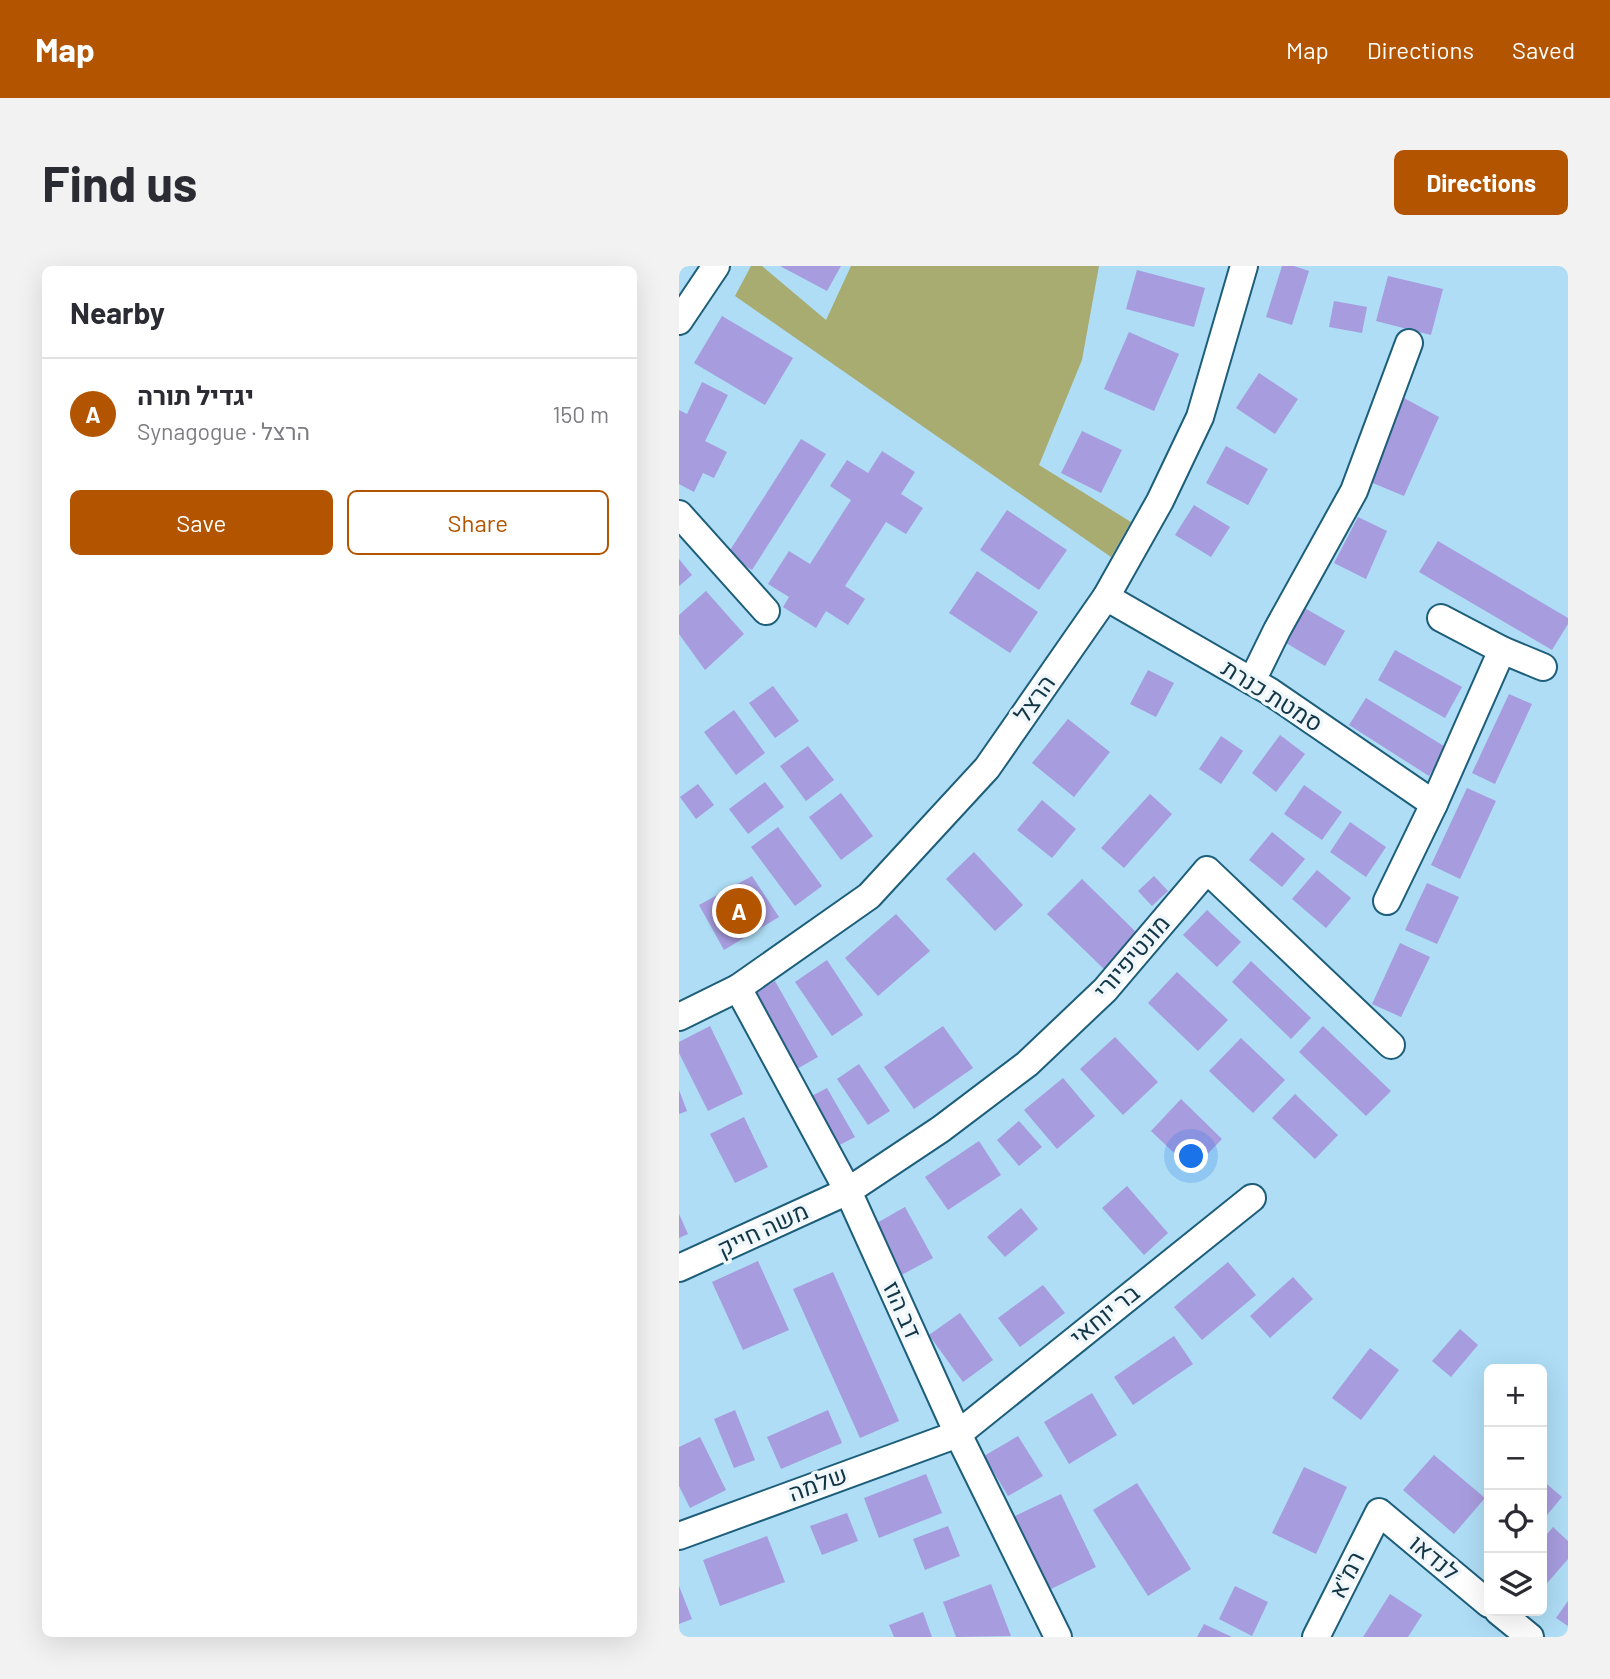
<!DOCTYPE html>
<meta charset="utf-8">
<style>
:root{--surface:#fff;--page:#f2f2f3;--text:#2b2b33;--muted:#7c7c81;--line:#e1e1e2;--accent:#b25400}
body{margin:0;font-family:Barlow,Heebo,sans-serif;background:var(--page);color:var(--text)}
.controls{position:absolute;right:21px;bottom:21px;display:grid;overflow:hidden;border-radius:10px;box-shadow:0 7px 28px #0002}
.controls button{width:63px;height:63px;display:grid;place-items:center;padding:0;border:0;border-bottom:2px solid var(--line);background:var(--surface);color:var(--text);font:35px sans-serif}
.you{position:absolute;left:513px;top:891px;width:24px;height:24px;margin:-18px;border:5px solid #fff;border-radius:50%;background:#1a73e8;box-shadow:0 0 0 10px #1a73e833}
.badge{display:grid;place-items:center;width:46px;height:46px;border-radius:50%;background:var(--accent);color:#fff;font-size:23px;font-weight:700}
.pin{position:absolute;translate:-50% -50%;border:4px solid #fff;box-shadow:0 2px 7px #0006}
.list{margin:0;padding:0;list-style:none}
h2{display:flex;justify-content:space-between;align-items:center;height:91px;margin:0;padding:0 28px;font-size:30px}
h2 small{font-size:23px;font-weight:400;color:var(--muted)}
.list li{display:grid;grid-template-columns:46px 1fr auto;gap:21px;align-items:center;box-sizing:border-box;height:112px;padding:0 28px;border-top:2px solid var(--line)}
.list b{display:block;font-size:26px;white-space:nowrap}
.list p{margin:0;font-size:23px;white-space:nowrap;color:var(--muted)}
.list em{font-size:23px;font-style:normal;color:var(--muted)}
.actions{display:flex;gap:14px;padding:21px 28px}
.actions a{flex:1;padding:16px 0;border:2px solid var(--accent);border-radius:10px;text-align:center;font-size:24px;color:var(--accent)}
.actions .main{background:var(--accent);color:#fff}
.icon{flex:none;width:38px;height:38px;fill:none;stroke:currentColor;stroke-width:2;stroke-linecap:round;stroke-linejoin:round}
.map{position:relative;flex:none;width:889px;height:1371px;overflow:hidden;border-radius:10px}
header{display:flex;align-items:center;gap:42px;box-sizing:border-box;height:98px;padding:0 35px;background:var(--accent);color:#fff}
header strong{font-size:33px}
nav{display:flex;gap:38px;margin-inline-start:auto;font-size:24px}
.intro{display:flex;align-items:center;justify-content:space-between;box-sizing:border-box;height:168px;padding:0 42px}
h1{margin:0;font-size:49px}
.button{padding:18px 32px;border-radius:10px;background:var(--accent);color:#fff;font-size:24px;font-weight:700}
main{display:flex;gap:42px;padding:0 42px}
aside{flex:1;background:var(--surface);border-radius:10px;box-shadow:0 7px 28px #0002}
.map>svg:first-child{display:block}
.green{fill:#a9ac70}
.building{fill:#a79cde}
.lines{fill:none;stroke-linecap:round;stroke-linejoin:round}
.street-casing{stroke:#1d5e7a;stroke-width:30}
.street{stroke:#fff;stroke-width:26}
.labels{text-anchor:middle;stroke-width:7;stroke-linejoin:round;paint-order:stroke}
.street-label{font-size:24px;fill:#133646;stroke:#f0f7fb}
</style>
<header>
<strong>Map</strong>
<nav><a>Map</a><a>Directions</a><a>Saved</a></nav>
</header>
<div class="intro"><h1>Find us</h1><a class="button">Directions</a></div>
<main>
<aside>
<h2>Nearby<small></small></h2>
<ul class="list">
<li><span class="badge">A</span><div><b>יגדיל תורה</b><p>Synagogue · הרצל</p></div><em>150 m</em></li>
</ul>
<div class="actions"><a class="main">Save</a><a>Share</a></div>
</aside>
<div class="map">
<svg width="889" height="1371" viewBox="0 0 889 1371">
<rect width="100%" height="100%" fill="#aeddf5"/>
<path class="green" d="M72 0H83L147 54 172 0H420L403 94 360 199 452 256 432 291 56 30Z"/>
<g class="building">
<path d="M101 0H162L148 25Z"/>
<path d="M603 0H615L630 5 613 59 587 51Z"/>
<path d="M458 4 526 22 515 61 447 43Z"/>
<path d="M709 10 764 23 752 69 697 55Z"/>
<path d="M655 35 688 41 683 67 650 61Z"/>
<path d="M43 50 114 92 86 139 15 97Z"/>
<path d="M450 66 500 88 475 145 425 123Z"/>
<path d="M580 107 619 133 596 168 557 142Z"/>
<path d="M23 116 49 129 26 175 48 186 35 212 24 207 15 226 0 218V144L8 148Z"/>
<path d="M725 132 760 151 725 230 689 215Z"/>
<path d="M403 165 443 184 422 227 382 207Z"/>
<path d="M122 173 147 188 73 304 48 289Z"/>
<path d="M547 180 589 203 569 239 527 217Z"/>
<path d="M203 185 236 206 222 228 244 242 227 268 207 256 166 320 186 333 169 359 147 345 137 362 104 341 110 331 89 318 110 285 131 298 172 234 151 220 168 194 189 207Z"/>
<path d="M515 239 551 261 532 291 496 269Z"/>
<path d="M328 244 388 284 360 324 301 284Z"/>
<path d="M679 251 708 265 687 313 655 297Z"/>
<path d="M759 275 889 352V358L873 384 740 306Z"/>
<path d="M0 293 13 309 0 320Z"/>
<path d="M298 305 359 346 331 387 270 347Z"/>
<path d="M27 325 65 368 26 404 0 368V349Z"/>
<path d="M622 340 666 365 646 400 602 374Z"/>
<path d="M716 384 783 421 766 452 699 414Z"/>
<path d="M469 404 495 417 477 451 451 438Z"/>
<path d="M94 420 120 455 96 472 70 437Z"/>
<path d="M830 428 853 438 816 518 793 507Z"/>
<path d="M687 432 768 482 750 510 670 459Z"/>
<path d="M55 444 86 487 57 509 25 466Z"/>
<path d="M389 453 431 486 395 531 353 497Z"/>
<path d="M601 469 626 488 597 526 573 507Z"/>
<path d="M542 470 564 485 542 518 520 503Z"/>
<path d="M129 480 155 514 127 535 101 500Z"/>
<path d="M86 516 105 541 69 568 50 543Z"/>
<path d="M19 518 35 539 17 553 1 531Z"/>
<path d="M625 519 663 546 643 574 605 548Z"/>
<path d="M788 522 817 535 781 613 752 599Z"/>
<path d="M162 527 194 570 162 594 130 551Z"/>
<path d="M471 528 493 548 445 602 422 582Z"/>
<path d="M363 534 397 563 373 592 338 564Z"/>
<path d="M671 556 707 581 687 611 651 586Z"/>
<path d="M99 561 143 620 116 640 72 581Z"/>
<path d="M593 566 626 593 603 621 570 594Z"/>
<path d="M295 586 344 639 316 665 267 613Z"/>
<path d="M638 604 672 632 647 662 613 633Z"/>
<path d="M73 610 100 651 45 684 20 639Z"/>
<path d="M475 610 489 625 473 640 459 625Z"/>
<path d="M403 613 459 668 425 703 368 648Z"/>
<path d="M748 617 780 631 758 678 726 664Z"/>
<path d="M528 644 562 676 538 701 504 669Z"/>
<path d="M217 648 251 685 199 730 166 692Z"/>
<path d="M721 677 751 691 722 751 693 738Z"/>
<path d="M148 694 184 749 153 770 116 716Z"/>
<path d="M572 695 632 752 612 773 553 716Z"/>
<path d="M498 706 549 754 519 785 469 737Z"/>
<path d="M96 715 139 791 116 804 73 729Z"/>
<path d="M31 760 64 828 29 845 0 787V776Z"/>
<path d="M264 760 294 802 235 843 205 801Z"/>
<path d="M644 760 712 825 687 850 620 786Z"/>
<path d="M436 771 479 816 444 849 401 803Z"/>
<path d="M562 772 606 814 574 847 530 805Z"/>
<path d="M180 798 211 845 189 859 158 813Z"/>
<path d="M384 812 416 850 378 883 345 844Z"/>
<path d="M148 822 176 871 151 884 123 835Z"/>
<path d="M0 824 8 845 0 848Z"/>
<path d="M616 828 659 869 636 893 593 852Z"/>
<path d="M502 833 543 873 513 904 472 865Z"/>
<path d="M65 851 89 901 56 917 31 868Z"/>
<path d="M340 855 363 881 340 900 318 874Z"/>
<path d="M300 875 322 909 269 944 246 911Z"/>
<path d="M448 920 489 967 465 989 423 942Z"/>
<path d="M226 941 254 992 217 1012 189 962Z"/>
<path d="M342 942 359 963 326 991 308 971Z"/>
<path d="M0 948 9 968 0 972Z"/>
<path d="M79 995 110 1064 64 1084 33 1016Z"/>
<path d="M549 996 577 1029 523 1074 495 1041Z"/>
<path d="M154 1006 220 1155 181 1172 114 1023Z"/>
<path d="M614 1011 634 1033 591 1072 571 1050Z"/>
<path d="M364 1019 386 1047 341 1081 319 1052Z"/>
<path d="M281 1047 314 1094 284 1116 250 1069Z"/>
<path d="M781 1063 799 1079 772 1111 753 1095Z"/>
<path d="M495 1070 514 1098 454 1139 435 1111Z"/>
<path d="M691 1082 720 1104 682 1154 653 1132Z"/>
<path d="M413 1127 438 1169 390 1198 365 1156Z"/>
<path d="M56 1144 76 1194 55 1202 35 1153Z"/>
<path d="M149 1144 163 1177 102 1203 88 1171Z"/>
<path d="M339 1170 364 1210 329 1230 305 1190Z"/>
<path d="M21 1171 47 1224 11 1242 0 1220V1181Z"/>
<path d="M755 1189 806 1232 775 1268 724 1224Z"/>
<path d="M625 1201 668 1221 637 1288 593 1267Z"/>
<path d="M247 1208 263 1247 200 1272 185 1232Z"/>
<path d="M863 1214 883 1231 863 1255Z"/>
<path d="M458 1217 512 1303 469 1330 414 1244Z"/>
<path d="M382 1228 417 1301 368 1325 332 1252Z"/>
<path d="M168 1247 179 1275 143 1289 131 1260Z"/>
<path d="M269 1260 281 1290 246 1304 234 1273Z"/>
<path d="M874 1261 889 1275V1293L863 1323V1274Z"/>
<path d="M88 1270 106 1316 41 1340 24 1294Z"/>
<path d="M312 1318 332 1370 277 1371 264 1336Z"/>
<path d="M0 1320 13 1353 0 1358Z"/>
<path d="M556 1320 589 1336 573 1370 540 1353Z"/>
<path d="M711 1328 743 1349 729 1371H684Z"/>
<path d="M889 1335V1360L877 1352Z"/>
<path d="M244 1346 253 1371H215L210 1359Z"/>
<path d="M525 1358 553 1371H518Z"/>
</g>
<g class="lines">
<g class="street-casing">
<g id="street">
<path d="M0 55 37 0"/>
<path d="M0 248 87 345"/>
<path d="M427 331 590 425 755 538 708 635"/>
<path d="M823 384 864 401"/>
<path d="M573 415 598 364 675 225 730 77"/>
<path d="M755 538 823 384 762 352"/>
<path d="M59 722 169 925 279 1168 379 1371"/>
<path d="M0 751 59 722 190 630 308 502 427 331 481 235 521 151 565 0"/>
<path d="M0 1002 169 925 262 863 348 798 426 724 528 604 712 779"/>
<path d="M0 1270 279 1168 573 932"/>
<path d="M819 1345 851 1371"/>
<path d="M637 1371 700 1246 810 1338"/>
</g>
</g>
<use href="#street" class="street"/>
</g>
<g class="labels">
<g class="street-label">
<text transform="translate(593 430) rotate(32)" y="8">סמטת כנרת</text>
<text transform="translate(356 433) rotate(-55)" y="8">הרצל</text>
<text transform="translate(453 691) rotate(-49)" y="8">מונטיפיורי</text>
<text transform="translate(84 964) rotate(-25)" y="8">משה חייק</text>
<text transform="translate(223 1044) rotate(66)" y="8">דב הוז</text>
<text transform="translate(426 1049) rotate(-39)" y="8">בר יוחאי</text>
<text transform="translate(139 1218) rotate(-20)" y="8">שלמה</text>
<text transform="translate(755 1292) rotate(40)" y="8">לנדאו</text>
<text transform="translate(668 1309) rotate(-63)" y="8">רמ"א</text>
</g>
</g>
</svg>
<div class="controls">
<button>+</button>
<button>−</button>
<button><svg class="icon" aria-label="locate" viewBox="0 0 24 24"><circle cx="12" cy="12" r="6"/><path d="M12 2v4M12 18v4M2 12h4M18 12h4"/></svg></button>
<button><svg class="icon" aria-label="layers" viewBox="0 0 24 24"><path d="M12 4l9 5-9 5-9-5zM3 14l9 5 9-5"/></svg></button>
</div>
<div class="you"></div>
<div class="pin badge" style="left:60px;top:645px">A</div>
</div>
</main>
